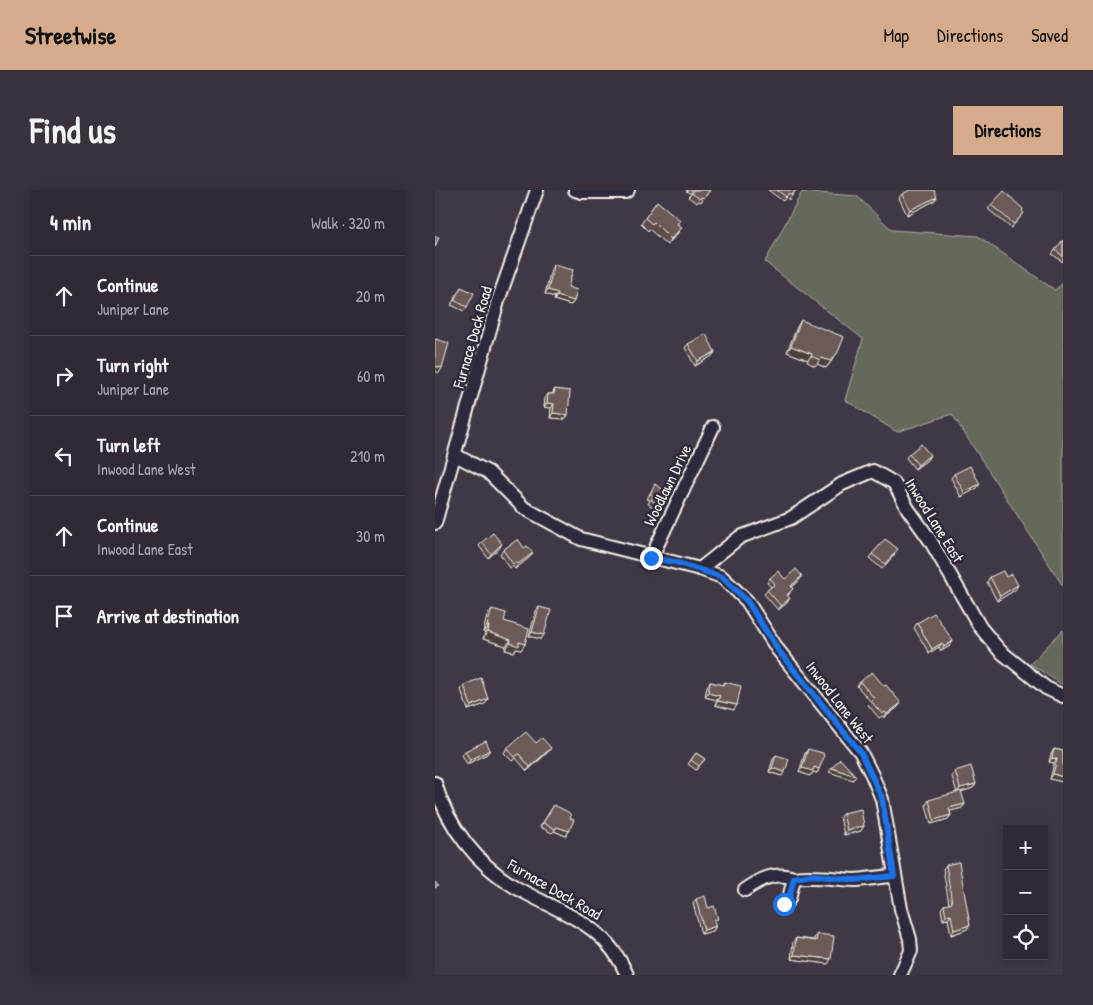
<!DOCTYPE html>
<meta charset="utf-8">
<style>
:root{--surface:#312a34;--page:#39323c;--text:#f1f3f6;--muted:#a8a7ac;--line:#4c464f;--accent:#d6ab8b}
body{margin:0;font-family:"Patrick Hand",sans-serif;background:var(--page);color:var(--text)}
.controls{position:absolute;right:15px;bottom:15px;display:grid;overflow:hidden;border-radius:0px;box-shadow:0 2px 12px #0003}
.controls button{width:45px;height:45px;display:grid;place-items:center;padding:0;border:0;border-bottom:1px solid var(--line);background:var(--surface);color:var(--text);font:25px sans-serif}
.stop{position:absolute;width:15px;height:15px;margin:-11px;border:4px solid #1a73e8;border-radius:50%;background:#fff}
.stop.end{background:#1a73e8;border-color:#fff;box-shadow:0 1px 5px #0008}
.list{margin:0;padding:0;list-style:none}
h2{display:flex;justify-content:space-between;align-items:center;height:65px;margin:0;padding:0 20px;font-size:21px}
h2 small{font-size:16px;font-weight:400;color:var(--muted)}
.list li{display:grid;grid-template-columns:32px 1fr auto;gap:15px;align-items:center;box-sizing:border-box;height:80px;padding:0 20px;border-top:1px solid var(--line)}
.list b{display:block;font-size:19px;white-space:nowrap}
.list p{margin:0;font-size:16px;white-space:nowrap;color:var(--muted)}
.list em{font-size:16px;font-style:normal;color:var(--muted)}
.icon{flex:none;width:28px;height:28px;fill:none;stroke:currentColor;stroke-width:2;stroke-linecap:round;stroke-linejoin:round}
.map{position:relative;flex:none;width:628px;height:785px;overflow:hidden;border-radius:0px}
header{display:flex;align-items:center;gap:30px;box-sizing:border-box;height:70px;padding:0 25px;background:var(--accent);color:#111}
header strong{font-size:24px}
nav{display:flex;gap:28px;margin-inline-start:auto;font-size:18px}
.intro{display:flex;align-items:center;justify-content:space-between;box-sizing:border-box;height:120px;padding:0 30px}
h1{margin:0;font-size:35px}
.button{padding:12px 22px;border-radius:0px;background:var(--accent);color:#111;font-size:18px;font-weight:700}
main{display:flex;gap:30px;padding:0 30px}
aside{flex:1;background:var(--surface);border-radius:0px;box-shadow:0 2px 12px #0003}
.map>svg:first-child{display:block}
.green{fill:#65695b;stroke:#acada2}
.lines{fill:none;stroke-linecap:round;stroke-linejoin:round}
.minor-casing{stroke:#f4f1e8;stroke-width:16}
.minor{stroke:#2f2a3d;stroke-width:12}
.wall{fill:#5d4d4d;stroke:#f4f1e8}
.shaded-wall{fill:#4c3f3e;stroke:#f4f1e8}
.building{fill:#6c5a59;stroke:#f4f1e8}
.route{stroke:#1a73e8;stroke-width:6}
.labels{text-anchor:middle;stroke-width:5;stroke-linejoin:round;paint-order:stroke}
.street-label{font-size:16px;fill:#f4f1e8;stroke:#2f2a3d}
</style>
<header>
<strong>Streetwise</strong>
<nav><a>Map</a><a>Directions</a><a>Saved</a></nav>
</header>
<div class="intro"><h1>Find us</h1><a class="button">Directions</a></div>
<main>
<aside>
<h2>4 min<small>Walk · 320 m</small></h2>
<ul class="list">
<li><svg class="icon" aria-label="ahead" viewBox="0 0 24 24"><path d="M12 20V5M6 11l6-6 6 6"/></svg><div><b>Continue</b><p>Juniper Lane</p></div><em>20 m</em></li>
<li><svg class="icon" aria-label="right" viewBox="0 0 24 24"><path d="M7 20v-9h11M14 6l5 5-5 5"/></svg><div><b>Turn right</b><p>Juniper Lane</p></div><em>60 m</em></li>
<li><svg class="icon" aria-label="left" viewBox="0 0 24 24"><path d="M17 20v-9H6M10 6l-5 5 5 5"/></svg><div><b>Turn left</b><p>Inwood Lane West</p></div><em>210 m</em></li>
<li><svg class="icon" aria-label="ahead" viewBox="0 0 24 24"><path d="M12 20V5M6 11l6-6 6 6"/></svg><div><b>Continue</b><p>Inwood Lane East</p></div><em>30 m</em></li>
<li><svg class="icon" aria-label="arrive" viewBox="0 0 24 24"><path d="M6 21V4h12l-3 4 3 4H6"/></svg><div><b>Arrive at destination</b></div></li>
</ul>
</aside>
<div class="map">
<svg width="628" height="785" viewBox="0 0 628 785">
<rect width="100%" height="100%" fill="#413845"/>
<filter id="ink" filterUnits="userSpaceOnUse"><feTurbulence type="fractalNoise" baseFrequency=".02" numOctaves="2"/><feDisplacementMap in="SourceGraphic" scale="10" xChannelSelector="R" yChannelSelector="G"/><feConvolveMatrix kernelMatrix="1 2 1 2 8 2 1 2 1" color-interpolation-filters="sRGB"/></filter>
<g filter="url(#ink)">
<g class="green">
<path d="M367 2 422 6 457 40 543 46 620 100 628 93V396L517 224 462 242 410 210 428 149 330 72Z"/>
<path d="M628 440V495L595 474Z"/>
</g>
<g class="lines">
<g class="minor-casing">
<g id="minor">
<path d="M140 0 147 2H190L193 0"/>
<path d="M20 265 53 282 89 318 146 349 265 379 305 347 356 328 407 294 438 281 459 293 473 319 495 350 545 437 565 461 611 498 628 506"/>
<path d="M0 333 63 111 102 0"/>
<path d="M216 368 278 237"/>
<path d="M265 379 287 387 312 411 343 460 426 563 437 585 447 609 466 719 475 749 476 761 465 785"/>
<path d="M0 593C12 636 42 674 80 697 126 724 169 731 192 785"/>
<path d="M359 688C380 685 399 689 419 690 431 690 447 686 459 686"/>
<path d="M310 700C326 689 340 681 359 688L354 709 349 714"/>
</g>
</g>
<use href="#minor" class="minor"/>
</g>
<g class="wall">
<path d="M252 0H275L266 12 263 11 262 13 253 7 256 4 251 1Z"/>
<path d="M333 0H361L354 10 351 7 348 11Z"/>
<path d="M467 4 502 7 499 11 472 25 464 8Z"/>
<path d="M222 11 243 34 247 37 242 44 232 55 214 39 213 41 206 34Z"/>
<path d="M556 15 587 21 589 23 576 38 553 19Z"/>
<path d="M628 50V72L617 64Z"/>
<path d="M119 75 133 97 139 111 136 115 119 110 120 107 110 104 116 79Z"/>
<path d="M26 97 32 117 29 121 16 115Z"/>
<path d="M366 130 399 168 391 178 382 174 380 176 372 172 373 170 352 162 362 137Z"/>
<path d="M253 154 280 162 277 166 260 176 250 158Z"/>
<path d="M120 199 133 225 130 229 115 228 116 218 109 217 110 208 113 204H117Z"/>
<path d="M474 264 495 265 492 270 480 279 471 268Z"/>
<path d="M519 284 542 298 526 307 516 288Z"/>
<path d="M220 294 229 314 226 318 223 316 221 319 213 314 215 310 212 309Z"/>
<path d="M47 352 64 359 53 368 44 356Z"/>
<path d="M68 360 98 363 95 367 80 379 78 376 75 378 65 364Z"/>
<path d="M437 364H460L447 379 434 368Z"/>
<path d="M555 387 580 400 562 411 552 392Z"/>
<path d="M335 388 364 391 357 397 355 403 353 405 352 413 343 420 329 404 336 397 332 393Z"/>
<path d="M104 417 106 449 94 446 101 421Z"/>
<path d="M57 419 90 454 86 460 81 459 79 462 70 460 71 456 48 449 50 443 48 442 52 426Z"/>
<path d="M482 433 518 451 515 456 506 461 504 457 494 463 479 438Z"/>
<path d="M275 492 287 495 289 492 299 520 280 515 282 510 270 507 272 496Z"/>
<path d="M425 492 449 496 466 513 463 517 449 528 447 526 444 528 433 515 436 512 422 496Z"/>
<path d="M29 495 50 514 33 520 26 500Z"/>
<path d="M101 553 113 562 92 581 81 568 77 571 69 563 72 558Z"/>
<path d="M373 559 384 579 382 583 378 582 375 586 364 582 370 563Z"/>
<path d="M619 559 628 561V592L615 589 619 573 614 572 616 564Z"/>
<path d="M30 561 52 564 32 574 27 565Z"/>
<path d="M261 563 270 569 261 580 253 574Z"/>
<path d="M341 565 347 586 334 582 338 569Z"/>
<path d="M520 581 541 594 538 598 522 603 517 586Z"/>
<path d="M494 610 530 614 527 618 515 621 516 625 513 629 496 634 491 615Z"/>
<path d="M119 615 135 628 134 641 131 646 119 641 117 643 105 637Z"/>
<path d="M408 623 426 641 409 645 405 627Z"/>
<path d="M511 675 535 735 532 739 516 745 513 729 508 730 506 719 509 715 514 714 508 679Z"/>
<path d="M261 709 280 733 281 736 278 741 266 744 258 713Z"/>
<path d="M382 744 393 774 356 769 358 752 361 748 379 750V748Z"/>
</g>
<g class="shaded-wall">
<path d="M502 7 499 11 472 25 475 20Z"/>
<path d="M247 37 242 44 232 55 236 49Z"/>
<path d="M113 100 123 103 120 107 110 104Z"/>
<path d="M122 106 139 111 136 115 119 110Z"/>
<path d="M356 156 377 164 373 170 352 162Z"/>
<path d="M280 162 277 166 260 176 263 171Z"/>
<path d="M403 162 391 178 382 174 386 168Z"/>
<path d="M0 176 7 178 4 183 0 181Z"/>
<path d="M112 213 119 214 116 218 109 217Z"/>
<path d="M118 223 133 225 130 229 115 228Z"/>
<path d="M495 265 492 270 480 279 483 275Z"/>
<path d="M545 294 542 298 526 307 529 302Z"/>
<path d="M67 354 64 359 53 368 56 364Z"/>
<path d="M98 363 95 367 80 379 83 374Z"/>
<path d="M367 386 364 391 353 400 356 396Z"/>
<path d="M583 395 580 400 562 411 565 406Z"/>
<path d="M355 408 352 413 343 420 346 416Z"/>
<path d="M52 436H54L50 443 48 442Z"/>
<path d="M53 442 76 450 71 456 48 449Z"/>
<path d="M97 442 109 445 106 449 94 446Z"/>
<path d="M518 451 515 456 506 461 509 457Z"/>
<path d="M84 452 90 454 86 460 81 459 79 462 70 460 75 453Z"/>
<path d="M507 453 504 457 494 463 497 459Z"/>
<path d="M273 503 285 506 282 510 270 507Z"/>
<path d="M53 509 50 514 33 520 36 516Z"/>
<path d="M283 511 302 515 299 520 280 515Z"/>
<path d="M466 513 463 517 449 528 452 524Z"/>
<path d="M116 558 113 562 92 581 95 577Z"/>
<path d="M55 560 52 564 32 574 35 570Z"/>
<path d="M617 568 622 569 619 573 614 572Z"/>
<path d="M379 577 384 579 382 583 378 582 375 586 364 582 367 578Z"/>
<path d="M337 578 350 582 347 586 334 582Z"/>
<path d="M397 578 421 586 418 590 394 582Z"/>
<path d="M618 584 628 587V592L615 589Z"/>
<path d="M541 594 538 598 522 603 525 598Z"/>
<path d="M530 614 527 618 511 622 514 618Z"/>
<path d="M516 625 513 629 496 634 499 630Z"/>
<path d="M429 636 426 641 409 645 412 640Z"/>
<path d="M122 637 134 641 131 646 119 641Z"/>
<path d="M516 725 513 729 508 730 511 726Z"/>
<path d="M535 735 532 739 516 745 519 740Z"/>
<path d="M281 736 278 741 266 744 269 740Z"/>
<path d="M359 765 396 769 393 774 356 769Z"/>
</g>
<g class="building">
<path d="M258 0H275L269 8 266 7 265 9 256 3Z"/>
<path d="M342 0H361L357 5 354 3 351 7Z"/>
<path d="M475 0H499L502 7 475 20 467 4Z"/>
<path d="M569 1 588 19 587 21 589 23 579 34 556 15Z"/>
<path d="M222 11 245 30 242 34 247 37 236 49 219 32 217 34 210 28Z"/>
<path d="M0 46 4 47 0 57Z"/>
<path d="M628 50V66L620 60Z"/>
<path d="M119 75 138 80 133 97 142 100 139 111 122 106 123 103 113 100Z"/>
<path d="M26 97 39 103 32 117 19 110Z"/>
<path d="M366 130 409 147 403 162 396 171 386 168 385 170 376 166 377 164 356 156Z"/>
<path d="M271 144 280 162 263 171 253 154Z"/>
<path d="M0 149 14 153 7 178 0 176Z"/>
<path d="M120 199 135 201 133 225 118 223 119 214 112 213 113 204H119Z"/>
<path d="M486 254 495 265 483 275 474 264Z"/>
<path d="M535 276 545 294 529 302 519 284Z"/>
<path d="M220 294 235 304 229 314 226 312 224 315 216 310 218 306 215 304Z"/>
<path d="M58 343 67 354 56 364 47 352Z"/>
<path d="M83 349 89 358 92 356 98 363 83 374 81 372 78 374 68 360Z"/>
<path d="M450 349 463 359 450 374 437 364Z"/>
<path d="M361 379 367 386 356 396 358 399 352 405 355 408 346 416 332 400 340 394 335 388 343 381 350 389Z"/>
<path d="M568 381 571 387 577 384 583 395 565 406 555 387Z"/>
<path d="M104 417 116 420 109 445 97 442Z"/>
<path d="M57 419 71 423 69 431 94 439 90 454 84 452V456L75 453 76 450 53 442 54 436H52Z"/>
<path d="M499 423 518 451 509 457 507 453 497 459 482 433Z"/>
<path d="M437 482 449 496 451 495 466 513 452 524 450 522 447 524 436 511 439 508 425 492Z"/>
<path d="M46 488 53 509 36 516 29 495Z"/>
<path d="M275 492 288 495 289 492 306 496 302 515 283 511 285 506 273 503Z"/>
<path d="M91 542 101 553 107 548 116 558 95 577 84 564 80 567 72 558Z"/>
<path d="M51 551 55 560 35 570 30 561Z"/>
<path d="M373 559 388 563 389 567 384 579 379 577 378 581 367 578Z"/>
<path d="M619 559 628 561V587L618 584 622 569 617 568Z"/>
<path d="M261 563 270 569 264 576 256 570Z"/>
<path d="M341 565 354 569 350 582 337 578Z"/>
<path d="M405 569 421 586 397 578Z"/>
<path d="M536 576 541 594 525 598 520 581Z"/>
<path d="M526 601 530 614 514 618 516 625 499 630 494 610Z"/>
<path d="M119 615 133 622 136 625 135 628 139 630 134 641 122 637 120 639 108 633Z"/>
<path d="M426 619 429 636 412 640 408 623Z"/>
<path d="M524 672 535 735 519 740 516 725 511 726 509 715 517 713 511 675Z"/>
<path d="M0 692 3 696 0 698Z"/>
<path d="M270 706 273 718 279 716 283 729 279 730 281 736 269 740 261 709Z"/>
<path d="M382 744 399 746 396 769 359 765 361 748 381 751Z"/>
</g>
</g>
<g class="lines" filter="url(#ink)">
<path class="route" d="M216 368 240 372 287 387 312 411 343 460 426 563 447 608 459 686 420 690 376 685 359 688 354 709 349 714"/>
</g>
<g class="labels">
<g class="street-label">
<text transform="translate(37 147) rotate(-74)" y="6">Furnace Dock Road</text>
<text transform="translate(232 295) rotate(-64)" y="6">Woodlawn Drive</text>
<text transform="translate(500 330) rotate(58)" y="6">Inwood Lane East</text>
<text transform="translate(405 512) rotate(52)" y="6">Inwood Lane West</text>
<text transform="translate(120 699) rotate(30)" y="6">Furnace Dock Road</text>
</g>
</g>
</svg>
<div class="controls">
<button>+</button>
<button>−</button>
<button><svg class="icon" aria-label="locate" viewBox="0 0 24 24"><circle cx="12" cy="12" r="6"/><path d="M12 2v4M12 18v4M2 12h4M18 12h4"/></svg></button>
</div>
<div class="stop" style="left:349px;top:714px"></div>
<div class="stop end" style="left:216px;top:368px"></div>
</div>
</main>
